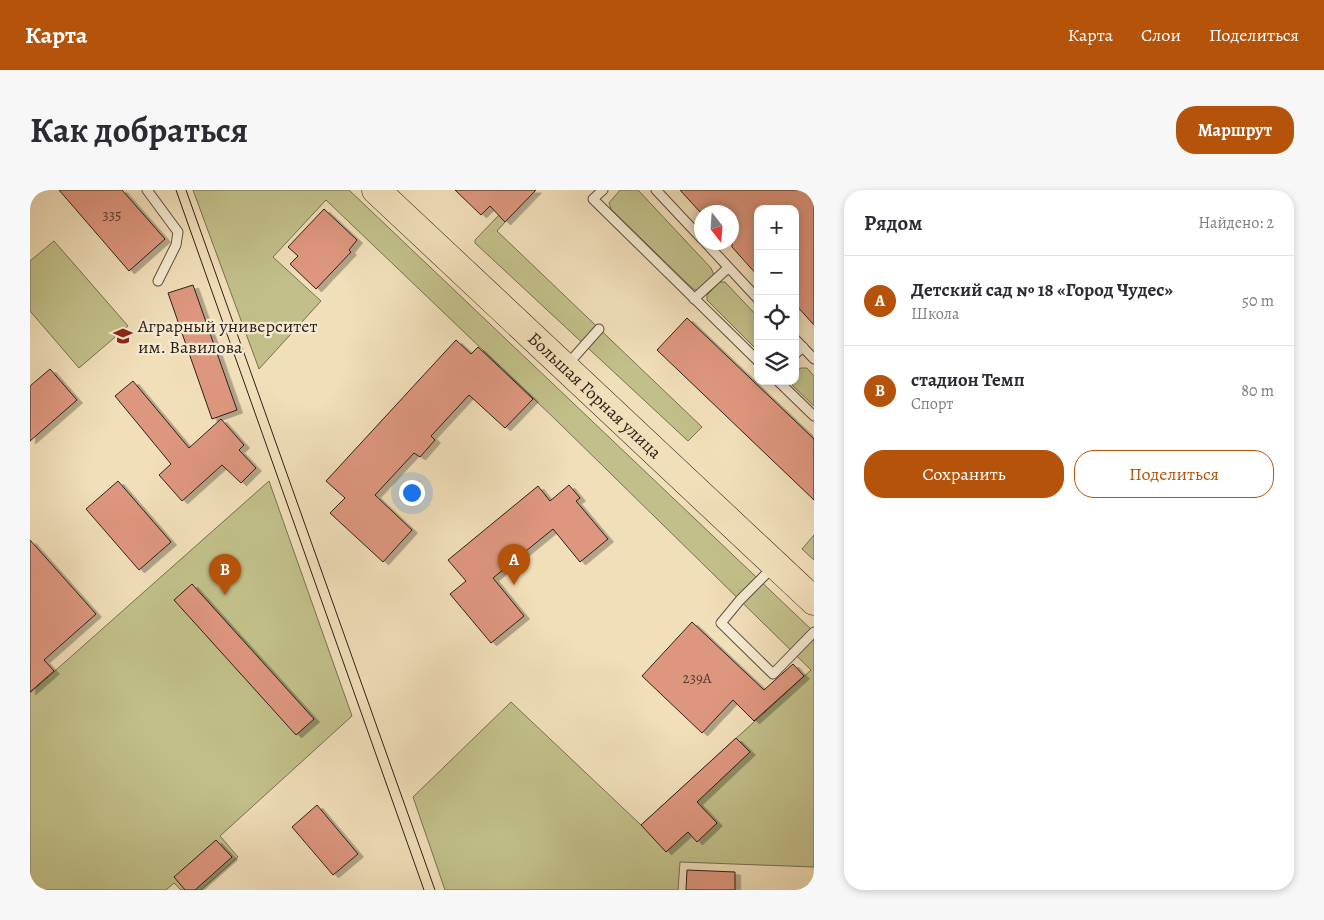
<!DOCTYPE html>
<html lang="ru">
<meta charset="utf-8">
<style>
:root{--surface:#fff;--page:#f7f7f7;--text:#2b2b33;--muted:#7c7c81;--line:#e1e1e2;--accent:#b45309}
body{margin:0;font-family:Alegreya,serif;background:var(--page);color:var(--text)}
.controls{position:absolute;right:15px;top:15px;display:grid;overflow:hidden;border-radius:10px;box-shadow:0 2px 8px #0003}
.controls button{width:45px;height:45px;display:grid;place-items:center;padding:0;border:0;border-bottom:1px solid var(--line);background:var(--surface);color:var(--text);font:25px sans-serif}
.compass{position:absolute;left:664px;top:15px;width:45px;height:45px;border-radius:50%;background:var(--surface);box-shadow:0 2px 8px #0003;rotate:163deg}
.you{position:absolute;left:381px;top:302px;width:18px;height:18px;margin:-12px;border:4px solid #fff;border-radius:50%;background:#1a73e8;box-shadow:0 0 0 8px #1a73e833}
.badge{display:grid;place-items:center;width:32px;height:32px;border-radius:50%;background:var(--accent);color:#fff;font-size:16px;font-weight:700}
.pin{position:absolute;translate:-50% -41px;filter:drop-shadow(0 1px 2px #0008)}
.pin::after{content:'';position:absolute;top:26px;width:18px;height:15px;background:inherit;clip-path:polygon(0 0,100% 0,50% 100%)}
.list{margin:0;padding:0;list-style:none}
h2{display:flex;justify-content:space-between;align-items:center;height:65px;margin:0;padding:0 20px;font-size:21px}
h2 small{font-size:16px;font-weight:400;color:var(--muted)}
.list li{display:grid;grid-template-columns:32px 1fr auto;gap:15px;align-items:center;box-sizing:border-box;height:90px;padding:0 20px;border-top:1px solid var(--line)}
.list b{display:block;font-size:19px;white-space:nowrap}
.list p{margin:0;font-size:16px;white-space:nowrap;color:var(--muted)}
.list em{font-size:16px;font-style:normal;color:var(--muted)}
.actions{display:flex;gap:10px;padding:15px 20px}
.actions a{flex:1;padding:11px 0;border:1px solid var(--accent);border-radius:20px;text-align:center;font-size:18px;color:var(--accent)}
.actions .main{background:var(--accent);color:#fff}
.icon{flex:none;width:28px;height:28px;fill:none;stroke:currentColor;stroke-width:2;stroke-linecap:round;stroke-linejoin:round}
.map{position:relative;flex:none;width:784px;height:700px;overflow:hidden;border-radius:20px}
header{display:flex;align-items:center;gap:30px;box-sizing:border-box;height:70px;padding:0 25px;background:var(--accent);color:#fff}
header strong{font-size:24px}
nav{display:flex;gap:28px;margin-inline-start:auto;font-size:18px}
.intro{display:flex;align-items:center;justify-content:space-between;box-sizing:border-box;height:120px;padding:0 30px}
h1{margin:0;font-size:35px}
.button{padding:12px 22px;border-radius:20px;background:var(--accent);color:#fff;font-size:18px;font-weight:700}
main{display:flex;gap:30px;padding:0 30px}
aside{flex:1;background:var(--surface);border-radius:20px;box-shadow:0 2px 8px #0003}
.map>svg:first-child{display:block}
.green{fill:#c2c08a;stroke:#787052}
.building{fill:#de977f;stroke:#2e2019;filter:url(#shadow)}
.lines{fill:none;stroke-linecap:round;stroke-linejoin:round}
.service-casing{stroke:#5f5041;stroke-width:11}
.primary-casing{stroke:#2e2019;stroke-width:29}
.service{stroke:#f6ead2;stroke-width:9}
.primary{stroke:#f1dfb9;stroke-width:28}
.tram{stroke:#2e2019;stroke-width:1}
.labels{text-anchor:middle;stroke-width:4.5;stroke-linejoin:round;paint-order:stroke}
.number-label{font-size:15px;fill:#5a3e32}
.poi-label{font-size:18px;fill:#2e2019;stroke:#f6ead2;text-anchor:start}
.street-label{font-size:18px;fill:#2e2019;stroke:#f6ead2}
</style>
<header>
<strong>Карта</strong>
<nav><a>Карта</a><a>Слои</a><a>Поделиться</a></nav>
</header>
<div class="intro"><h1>Как добраться</h1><a class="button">Маршрут</a></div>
<main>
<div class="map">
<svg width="784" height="700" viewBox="0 0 784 700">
<defs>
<filter id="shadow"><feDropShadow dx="5.5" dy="3" stdDeviation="0" flood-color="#0004"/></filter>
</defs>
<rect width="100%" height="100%" fill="#f1dfb9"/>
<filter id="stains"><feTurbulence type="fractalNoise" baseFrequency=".004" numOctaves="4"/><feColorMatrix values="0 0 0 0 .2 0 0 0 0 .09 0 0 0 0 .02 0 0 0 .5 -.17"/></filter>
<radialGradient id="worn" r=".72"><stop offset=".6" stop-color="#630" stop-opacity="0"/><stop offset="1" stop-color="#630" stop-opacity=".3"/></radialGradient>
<g class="green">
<path d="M163 0H319L784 442V677L650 672 648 700H415L383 607 481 512 611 635 781 480 526 230 296 10 243 67 291 111 229 179Z"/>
<path d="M590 0H608L681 78 684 85 671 99 665 100 662 98 581 19 579 13Z"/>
<path d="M469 25 475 32 467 41 672 237 658 251 445 53V50Z"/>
<path d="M24 51 98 136 49 178 0 121V71Z"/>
<path d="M690 92H695L728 127V161L677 110V105Z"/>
<path d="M771 178H777L784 186V216L763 196 761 191H765V181Z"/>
<path d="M239 291 322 526 190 646 208 667 171 700H151L144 693 136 700H0V503Z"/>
<path d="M784 345V370L772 359Z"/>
</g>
<g class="building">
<path d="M29 0H92L135 49 99 81Z"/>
<path d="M425 0H506L475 32 460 16 451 25Z"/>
<path d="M650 0H784V135L765 114V19H728V86L702 57V22H670Z"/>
<path d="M294 19 327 50 319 60 321 62 286 99 260 74 268 66 258 57Z"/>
<path d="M163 95 207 220 182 229 138 103Z"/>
<path d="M657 128 784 249V310L627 160Z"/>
<path d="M426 150 441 164 448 157 503 209 475 238 439 205 401 246 405 250 390 267 384 263 345 305 382 340 353 372 300 323 315 308 296 291Z"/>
<path d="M20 179 47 210 0 251V196Z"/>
<path d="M103 191 159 258 191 229 214 255 209 260 226 278 211 293 192 275 152 311 129 285 141 274 85 206Z"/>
<path d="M88 291 141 352 109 380 56 319Z"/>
<path d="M539 295 550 308 546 311 578 349 550 372 523 339 463 388 494 426 461 453 420 404 436 391 418 370 508 296 520 311Z"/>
<path d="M0 350 66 424 14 470 24 481 0 502Z"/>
<path d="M162 394 284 529 266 545 144 410Z"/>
<path d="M662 432 734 500 763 474 774 486 724 531 703 510 672 543 612 486Z"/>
<path d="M706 548 720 562 667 612 687 633 667 652 658 642 636 662 611 635Z"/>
<path d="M287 615 328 664 303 685 262 637Z"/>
<path d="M186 650 202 667 165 700H155L144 687Z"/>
<path d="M657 680 705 682V700H656Z"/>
</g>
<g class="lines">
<g class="service-casing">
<g id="service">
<path d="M117 0 148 42 146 55 128 91"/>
<path d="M573 0 563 9 728 171"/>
<path d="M626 0 672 49"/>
<path d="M675 52 728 109"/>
<path d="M664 109 698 78"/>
<path d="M765 149 784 169"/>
<path d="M765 164 773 157"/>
<path d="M537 175 569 139"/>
<path d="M748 191 784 226"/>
<path d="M743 377 710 410 691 433 743 484 784 442"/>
</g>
</g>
<g class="primary-casing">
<g id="primary">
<path id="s1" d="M346 0 784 411"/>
</g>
</g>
<use href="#service" class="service"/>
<use href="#primary" class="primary"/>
<g class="tram">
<path d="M146 0 394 700"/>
<path d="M156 0 405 700"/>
</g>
</g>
<defs>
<g id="university-bare" transform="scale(1.5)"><path d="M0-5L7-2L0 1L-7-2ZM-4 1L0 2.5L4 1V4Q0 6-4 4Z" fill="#8f2418" stroke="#f6ead2" stroke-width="2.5" paint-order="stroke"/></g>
</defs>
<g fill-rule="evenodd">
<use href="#university-bare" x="93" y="146"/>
</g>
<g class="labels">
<g class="number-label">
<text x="82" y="30">335</text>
<text x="667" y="493">239А</text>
</g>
<g class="poi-label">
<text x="108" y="142">Аграрный университет<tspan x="108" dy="21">им. Вавилова</tspan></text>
</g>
<g class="street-label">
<text dy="6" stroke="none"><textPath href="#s1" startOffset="300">Большая Горная улица</textPath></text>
</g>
</g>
<rect width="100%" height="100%" filter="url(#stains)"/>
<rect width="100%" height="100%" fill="url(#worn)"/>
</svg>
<div class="controls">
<button>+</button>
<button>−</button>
<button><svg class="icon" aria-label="locate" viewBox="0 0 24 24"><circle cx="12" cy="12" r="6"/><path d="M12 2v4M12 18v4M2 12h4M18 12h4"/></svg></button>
<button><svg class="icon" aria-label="layers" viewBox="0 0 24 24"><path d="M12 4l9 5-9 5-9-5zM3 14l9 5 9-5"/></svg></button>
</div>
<svg class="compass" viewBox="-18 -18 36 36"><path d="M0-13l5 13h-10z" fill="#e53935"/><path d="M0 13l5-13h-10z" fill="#7c7c81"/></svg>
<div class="you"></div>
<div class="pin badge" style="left:484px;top:395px">A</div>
<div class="pin badge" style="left:195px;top:405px">B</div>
</div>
<aside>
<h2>Рядом<small>Найдено: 2</small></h2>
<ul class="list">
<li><span class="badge">A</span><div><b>Детский сад № 18 «Город Чудес»</b><p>Школа</p></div><em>50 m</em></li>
<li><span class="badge">B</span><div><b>стадион Темп</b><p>Спорт</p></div><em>80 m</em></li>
</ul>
<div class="actions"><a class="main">Сохранить</a><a>Поделиться</a></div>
</aside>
</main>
